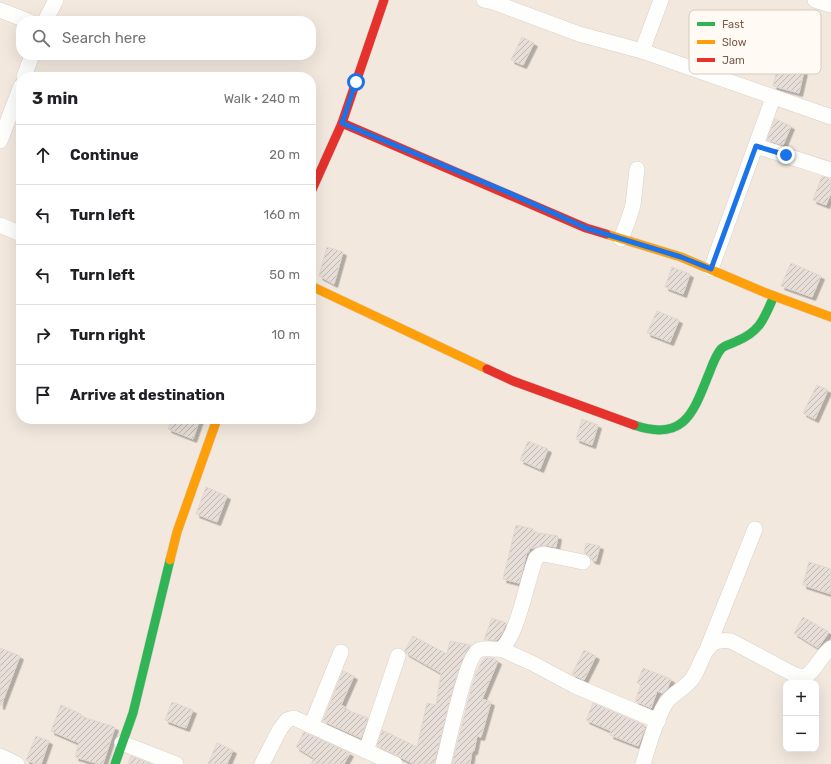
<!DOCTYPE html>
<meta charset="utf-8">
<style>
:root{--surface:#fff;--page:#f6f6f6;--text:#202124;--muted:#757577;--line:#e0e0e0}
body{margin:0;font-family:Rubik,sans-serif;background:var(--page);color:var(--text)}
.controls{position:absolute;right:12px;bottom:12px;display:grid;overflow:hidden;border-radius:8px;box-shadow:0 4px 16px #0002}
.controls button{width:36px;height:36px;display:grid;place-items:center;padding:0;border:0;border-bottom:1px solid var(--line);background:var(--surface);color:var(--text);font:20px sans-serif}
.stop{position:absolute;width:12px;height:12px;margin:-9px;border:3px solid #1a73e8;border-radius:50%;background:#fff}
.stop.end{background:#1a73e8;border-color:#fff;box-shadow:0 1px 4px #0008}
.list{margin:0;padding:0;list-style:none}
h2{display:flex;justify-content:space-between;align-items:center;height:52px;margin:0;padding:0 16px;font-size:17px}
h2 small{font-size:13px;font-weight:400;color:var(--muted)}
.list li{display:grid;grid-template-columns:26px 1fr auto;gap:12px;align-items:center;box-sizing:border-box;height:60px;padding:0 16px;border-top:1px solid var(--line)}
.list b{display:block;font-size:15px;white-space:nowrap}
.list em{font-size:13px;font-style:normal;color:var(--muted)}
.icon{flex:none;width:22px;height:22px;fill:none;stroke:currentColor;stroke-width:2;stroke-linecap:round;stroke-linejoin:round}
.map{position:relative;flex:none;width:831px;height:764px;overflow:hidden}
.search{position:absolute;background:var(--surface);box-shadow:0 4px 16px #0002;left:16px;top:16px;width:300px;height:44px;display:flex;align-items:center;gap:10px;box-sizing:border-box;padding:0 14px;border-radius:16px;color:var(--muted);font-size:15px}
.panel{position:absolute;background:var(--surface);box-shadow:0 4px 16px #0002;left:16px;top:72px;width:300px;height:352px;border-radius:16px}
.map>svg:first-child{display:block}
.residential{fill:#f2e8de;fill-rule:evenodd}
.building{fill:url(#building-hatch);stroke:#e2d8d2;filter:url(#shadow)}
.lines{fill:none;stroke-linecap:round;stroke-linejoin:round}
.street-casing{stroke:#d7d1cb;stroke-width:16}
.fast-casing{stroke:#d9d2cb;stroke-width:10}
.slow-casing{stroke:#d9d2cb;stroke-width:10}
.jam-casing{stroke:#d9d2cb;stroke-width:10}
.street{stroke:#fefefd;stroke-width:15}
.fast{stroke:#30b455;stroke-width:9}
.slow{stroke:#ff9f0a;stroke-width:9}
.jam{stroke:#e5322d;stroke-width:9}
.route{stroke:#1a73e8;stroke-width:5}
.key{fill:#fffaf3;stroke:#d7cbc1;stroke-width:1}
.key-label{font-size:11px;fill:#7a5c4d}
</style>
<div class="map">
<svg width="831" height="764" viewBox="0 0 831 764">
<defs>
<pattern id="building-hatch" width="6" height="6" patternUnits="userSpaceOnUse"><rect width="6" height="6" fill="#e6ded7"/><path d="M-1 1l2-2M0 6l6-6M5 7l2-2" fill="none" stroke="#bfb7b1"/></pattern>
<filter id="shadow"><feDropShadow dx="3.5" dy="3.5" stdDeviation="0" flood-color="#0004"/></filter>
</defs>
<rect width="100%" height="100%" fill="#f9f5f0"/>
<path class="residential" d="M0 0H831V764H0ZM21 21H311V55H21ZM21 77H311V419H21ZM786 683H816V749H786Z"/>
<g class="building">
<path d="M522 37 534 43 523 65 511 60Z"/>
<path d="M778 65 804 71 799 93 773 86Z"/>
<path d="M775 119 791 126 783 145 767 140Z"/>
<path d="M822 176 831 179V193L826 205 813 200Z"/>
<path d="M327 247 343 252 334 284 319 276Z"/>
<path d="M791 263 821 276 812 297 781 286Z"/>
<path d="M672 267 690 274 683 294 665 287Z"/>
<path d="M657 311 679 320 670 342 647 333Z"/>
<path d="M817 385 828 390 815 419 803 413Z"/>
<path d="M172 419H200L193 439 168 429Z"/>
<path d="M582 419 598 425 592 445 576 439Z"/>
<path d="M528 441 548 449 540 469 520 460Z"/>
<path d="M206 487 227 496 217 522 196 514Z"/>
<path d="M516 525 533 529V532L558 536 556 547 545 545 534 548H529V552H527L519 583 503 579Z"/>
<path d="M586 543 600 546 596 561 592 560 589 556 584 553Z"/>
<path d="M809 562 831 569V594L803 585Z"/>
<path d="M803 617 829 632 818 648 794 633Z"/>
<path d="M492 618 506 623 502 633 497 640H484Z"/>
<path d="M413 636 447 654 450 641 471 645 466 652 455 681 434 764H414L377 746 382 730 417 747 427 703 436 705 441 673 406 653 405 650Z"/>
<path d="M0 648 20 656 1 706H0Z"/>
<path d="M584 650 596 656 584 680 572 674Z"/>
<path d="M484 658H493L498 661 482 699 491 702 481 737 477 736 474 751H472L470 764H452L472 686 477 671Z"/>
<path d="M643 668 671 679 667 689 662 693 657 691 651 708 635 701 641 685 637 683Z"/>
<path d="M343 671 354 676 341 705 345 707 344 709 368 718 361 738 323 721Z"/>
<path d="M172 702 193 710 186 728 165 720Z"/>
<path d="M593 703 644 725 643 727 645 728 638 746 610 735 611 731 586 720Z"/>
<path d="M61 705 81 714 80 716 115 727 103 764H99L75 757 79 743 51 731Z"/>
<path d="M304 732 350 753 344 764H311L314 758 296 747Z"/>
<path d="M36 736 49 741 41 764H36L26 760Z"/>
<path d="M217 743 233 750 227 764H208Z"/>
<path d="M131 756 151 764H128Z"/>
</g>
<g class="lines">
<g class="street-casing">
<g id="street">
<path d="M484 0 493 2 579 34 642 51 831 117"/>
<path d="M815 0 831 5"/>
<path d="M0 10 28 21"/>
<path d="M45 21 56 0"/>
<path d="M642 51 661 0"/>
<path d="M24 77 32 55"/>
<path d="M0 141 21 86"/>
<path d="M756 146 831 170"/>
<path d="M0 225 21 234"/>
<path d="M621 239 629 218 633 205 637 169"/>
<path d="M711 269 773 98"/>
<path d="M708 647 755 529"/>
<path d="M501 649 532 663 573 685 658 721"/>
<path d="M311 726 341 652"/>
<path d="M122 743 176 764"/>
<path d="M366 751 398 656"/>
<path d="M0 756 17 764"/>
<path d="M262 764 280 729 287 720 294 718 395 764"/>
<path d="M443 764C448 746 466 655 479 650 485 647 494 650 501 649 518 636 527 579 536 558L540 555 544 554 583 562"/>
<path d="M643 764C648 748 658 711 669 699 676 692 686 687 692 679 705 661 702 637 731 641L795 675 804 677C816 671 820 656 831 648"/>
</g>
</g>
<g class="fast-casing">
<g id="fast">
<path d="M634 425C686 443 694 410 710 371 713 363 716 355 721 349 724 345 732 344 737 341 761 331 764 318 774 296"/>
<path d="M115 764 133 713 170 560"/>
</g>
</g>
<g class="slow-casing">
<g id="slow">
<path d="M606 234 681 257 766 293 831 317"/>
<path d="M311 286 487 369"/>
<path d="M170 560 177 532 217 419"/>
</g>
</g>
<g class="jam-casing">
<g id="jam">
<path d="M342 123 586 228 606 234"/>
<path d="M311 192 342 123 384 0"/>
<path d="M487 369 513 381 634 425"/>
</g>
</g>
<use href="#street" class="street"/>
<use href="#fast" class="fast"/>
<use href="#slow" class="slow"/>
<use href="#jam" class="jam"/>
</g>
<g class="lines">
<path class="route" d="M356 82 342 123 507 192 586 228 681 257 711 269 756 146 786 155"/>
</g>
<rect x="689" y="10" width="132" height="64" rx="6" class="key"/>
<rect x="697" y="22" width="18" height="4" fill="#30b455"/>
<rect x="697" y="40" width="18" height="4" fill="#ff9f0a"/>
<rect x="697" y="58" width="18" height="4" fill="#e5322d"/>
<g class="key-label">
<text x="722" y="28">Fast</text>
<text x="722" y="46">Slow</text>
<text x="722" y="64">Jam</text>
</g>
</svg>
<div class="controls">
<button>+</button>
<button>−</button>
</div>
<div class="stop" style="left:356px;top:82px"></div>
<div class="stop end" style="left:786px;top:155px"></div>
<div class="search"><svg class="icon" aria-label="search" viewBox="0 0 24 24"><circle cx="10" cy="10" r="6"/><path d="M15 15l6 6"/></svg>Search here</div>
<section class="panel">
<h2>3 min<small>Walk · 240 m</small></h2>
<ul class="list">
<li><svg class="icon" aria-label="ahead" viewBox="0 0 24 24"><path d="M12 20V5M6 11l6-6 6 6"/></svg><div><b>Continue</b></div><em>20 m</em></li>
<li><svg class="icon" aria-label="left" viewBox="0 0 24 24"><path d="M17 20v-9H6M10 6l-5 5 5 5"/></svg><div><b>Turn left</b></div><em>160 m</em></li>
<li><svg class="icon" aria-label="left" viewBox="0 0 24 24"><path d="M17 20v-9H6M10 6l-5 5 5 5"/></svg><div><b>Turn left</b></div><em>50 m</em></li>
<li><svg class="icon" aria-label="right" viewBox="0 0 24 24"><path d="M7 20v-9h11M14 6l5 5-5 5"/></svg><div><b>Turn right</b></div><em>10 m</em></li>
<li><svg class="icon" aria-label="arrive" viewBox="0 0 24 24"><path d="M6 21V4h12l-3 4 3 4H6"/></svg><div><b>Arrive at destination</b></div></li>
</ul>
</section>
</div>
